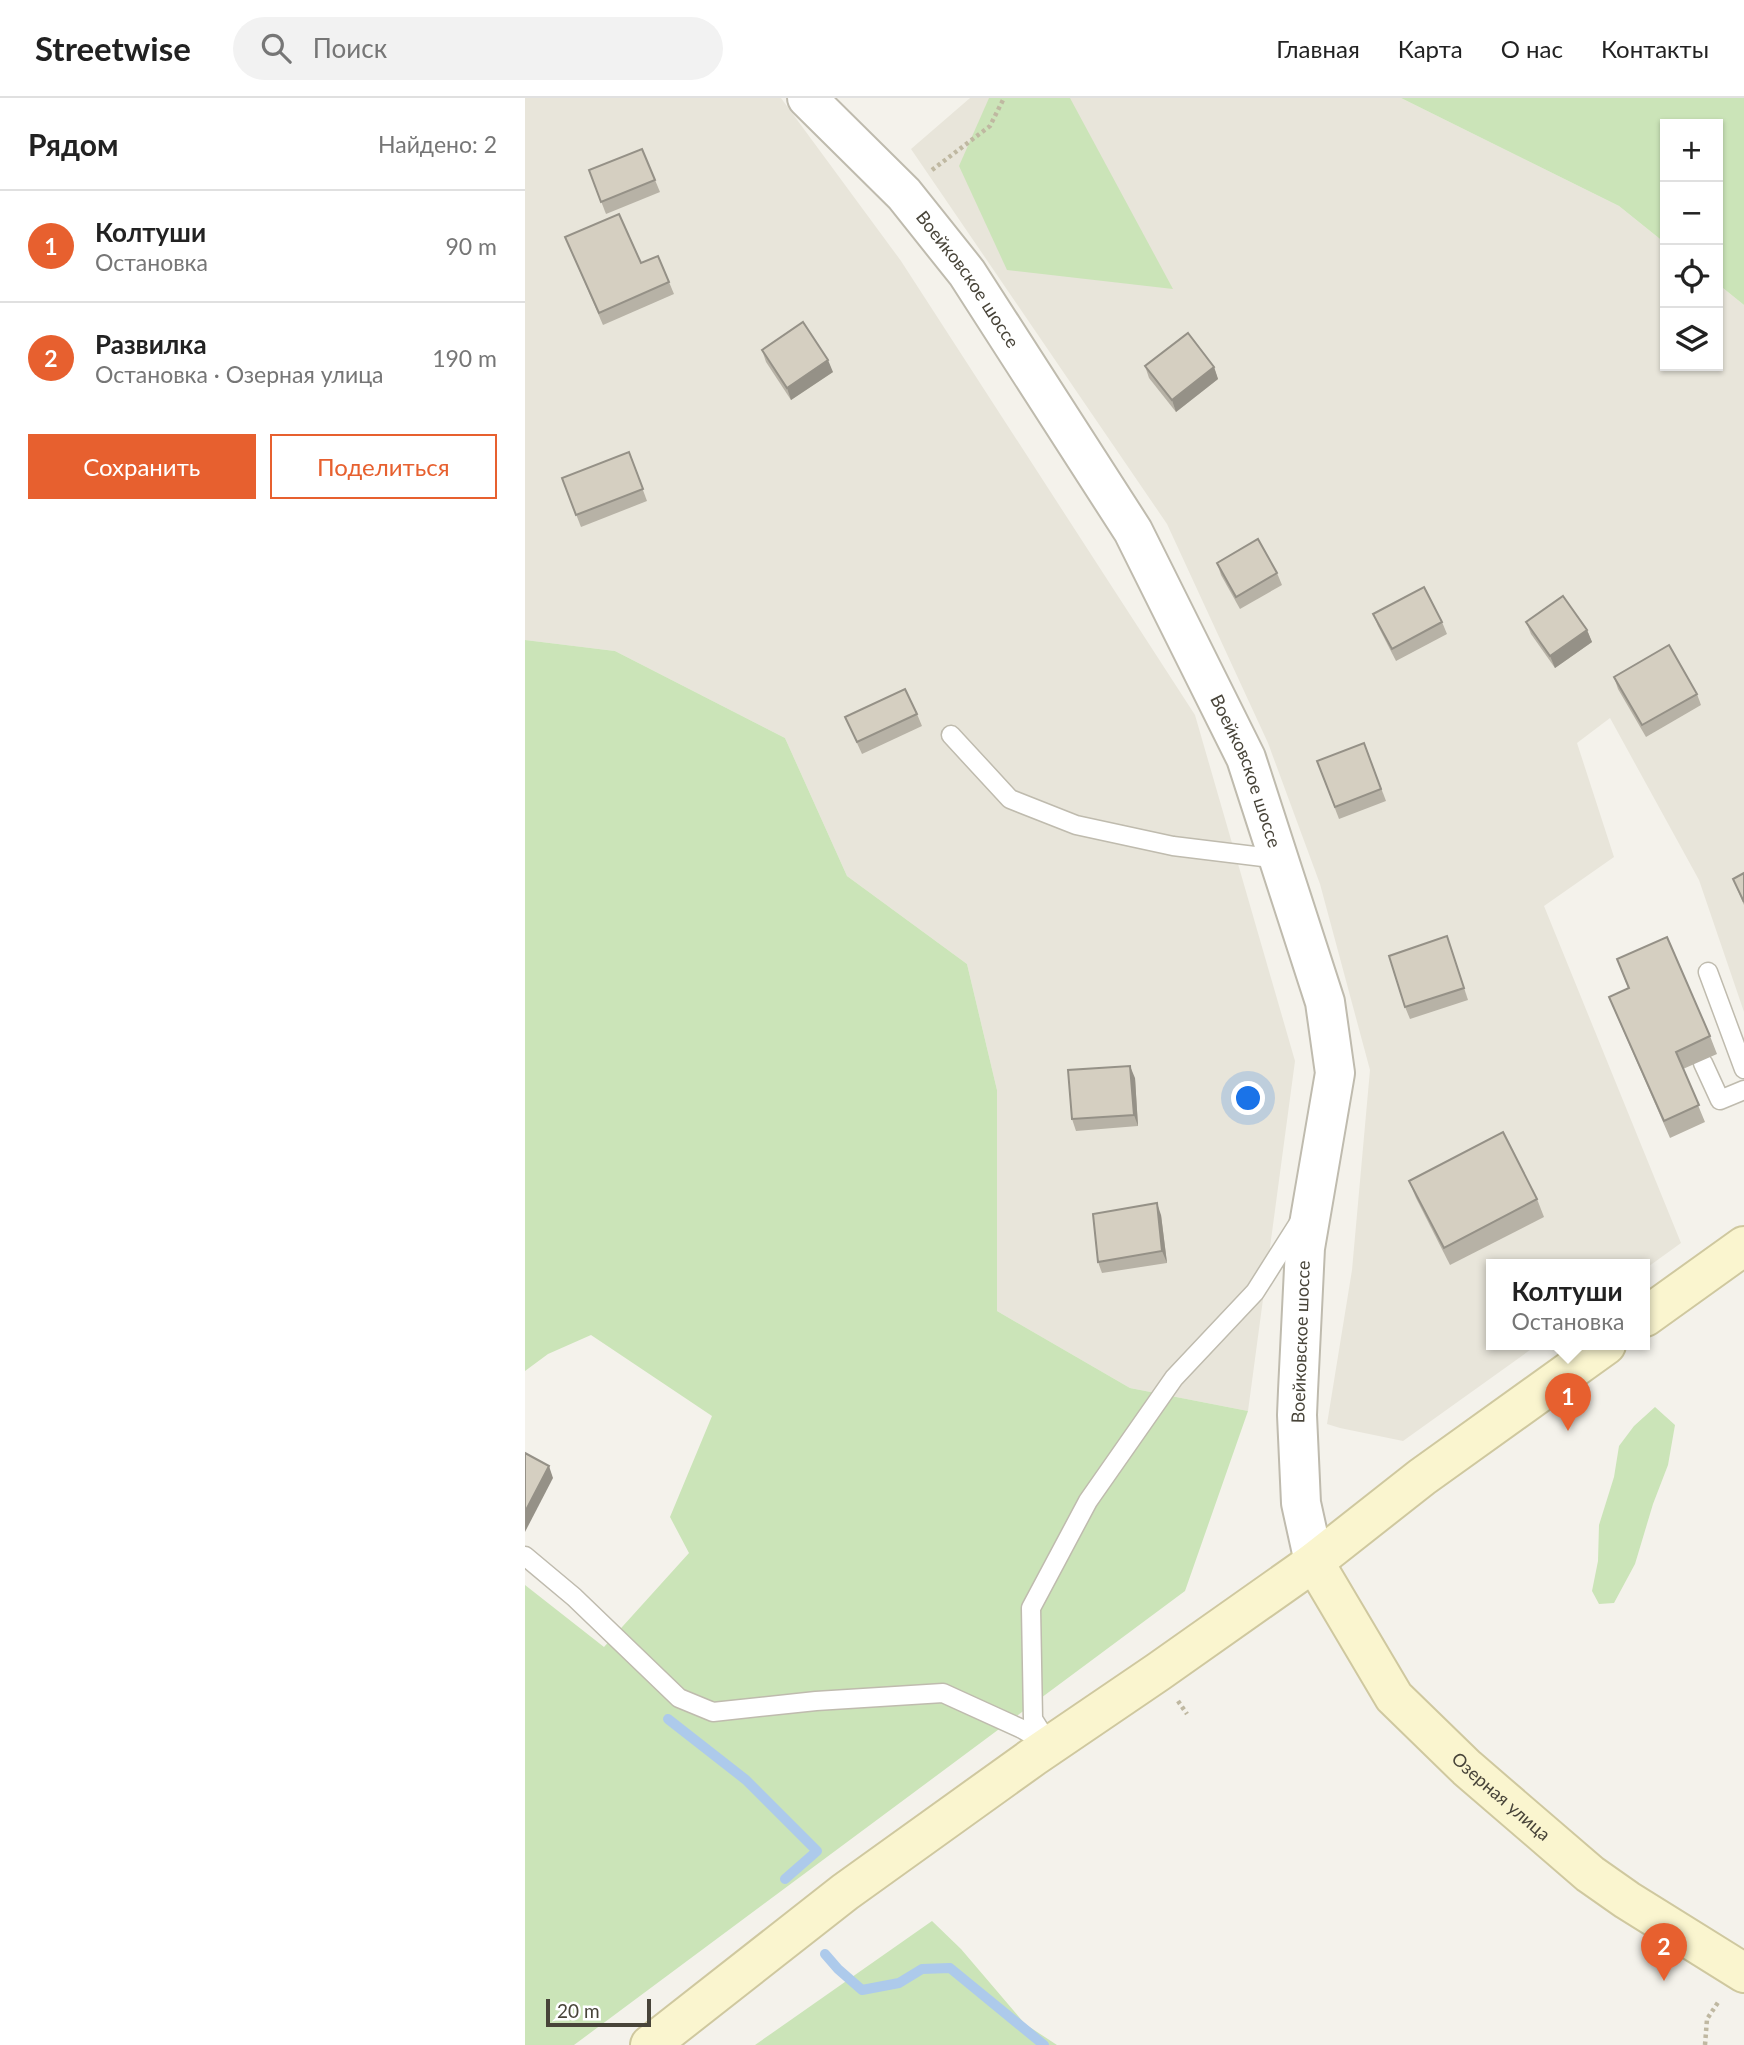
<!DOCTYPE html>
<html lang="ru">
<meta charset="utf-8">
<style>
:root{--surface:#fff;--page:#f2f2f2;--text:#222;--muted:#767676;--line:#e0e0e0;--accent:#e7602f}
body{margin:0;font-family:Lato,sans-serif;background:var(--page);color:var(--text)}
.controls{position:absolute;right:21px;top:21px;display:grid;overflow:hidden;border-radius:0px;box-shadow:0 2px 5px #0004}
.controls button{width:63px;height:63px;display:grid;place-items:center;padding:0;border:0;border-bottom:2px solid var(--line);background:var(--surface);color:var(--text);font:35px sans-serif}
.scale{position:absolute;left:21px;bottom:18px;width:105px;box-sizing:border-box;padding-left:7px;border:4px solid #484439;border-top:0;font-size:19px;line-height:24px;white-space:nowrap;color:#484439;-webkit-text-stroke:5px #fff;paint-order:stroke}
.you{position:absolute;left:724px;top:1001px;width:24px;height:24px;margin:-18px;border:5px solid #fff;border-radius:50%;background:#1a73e8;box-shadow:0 0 0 10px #1a73e833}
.badge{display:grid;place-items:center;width:46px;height:46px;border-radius:50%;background:var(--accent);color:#fff;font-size:23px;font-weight:700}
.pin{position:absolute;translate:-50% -58px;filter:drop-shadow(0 2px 4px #0008)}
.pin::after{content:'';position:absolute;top:37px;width:24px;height:21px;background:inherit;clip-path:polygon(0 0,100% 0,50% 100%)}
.popup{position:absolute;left:961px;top:1161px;width:164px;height:91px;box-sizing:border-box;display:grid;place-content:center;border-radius:0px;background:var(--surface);filter:drop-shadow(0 2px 5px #0005);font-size:23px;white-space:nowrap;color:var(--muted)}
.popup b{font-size:26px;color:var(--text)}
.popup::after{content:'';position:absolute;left:50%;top:100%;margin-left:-14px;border:14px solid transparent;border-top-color:var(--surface)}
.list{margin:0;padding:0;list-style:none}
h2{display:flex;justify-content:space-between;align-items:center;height:91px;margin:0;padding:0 28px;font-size:30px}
h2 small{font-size:23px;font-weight:400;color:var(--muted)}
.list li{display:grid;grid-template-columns:46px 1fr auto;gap:21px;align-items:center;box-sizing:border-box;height:112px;padding:0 28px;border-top:2px solid var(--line)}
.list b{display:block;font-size:26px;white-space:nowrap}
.list p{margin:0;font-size:23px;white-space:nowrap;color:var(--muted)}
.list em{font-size:23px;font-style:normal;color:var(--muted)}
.actions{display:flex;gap:14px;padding:21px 28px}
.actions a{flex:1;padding:16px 0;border:2px solid var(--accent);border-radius:0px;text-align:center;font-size:24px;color:var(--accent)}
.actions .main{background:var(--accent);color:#fff}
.icon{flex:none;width:38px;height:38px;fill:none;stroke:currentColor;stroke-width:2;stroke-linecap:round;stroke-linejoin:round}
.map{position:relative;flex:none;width:1219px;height:1947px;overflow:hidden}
header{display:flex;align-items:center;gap:42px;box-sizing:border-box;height:98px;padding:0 35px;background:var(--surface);border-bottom:2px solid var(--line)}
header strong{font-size:33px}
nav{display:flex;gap:38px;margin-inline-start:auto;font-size:24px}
.search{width:490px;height:63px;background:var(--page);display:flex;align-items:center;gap:18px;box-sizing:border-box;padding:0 24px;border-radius:38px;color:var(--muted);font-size:26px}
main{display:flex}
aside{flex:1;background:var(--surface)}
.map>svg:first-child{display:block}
.residential{fill:#e8e5da}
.green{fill:#cbe4b8}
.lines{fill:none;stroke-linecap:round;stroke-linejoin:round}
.stream{stroke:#adcaeb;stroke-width:10}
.service-casing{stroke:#bfbbae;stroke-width:21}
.tertiary-casing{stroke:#bfbbae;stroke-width:42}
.secondary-casing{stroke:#cfc89f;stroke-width:42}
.path{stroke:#bfb8a1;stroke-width:4.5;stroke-dasharray:3.5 3.5;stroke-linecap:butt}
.service{stroke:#fff;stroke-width:18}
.tertiary{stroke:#fff;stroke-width:38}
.secondary{stroke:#faf5cf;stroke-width:38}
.wall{fill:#b7b2a6}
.shaded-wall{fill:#959187}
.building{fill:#d5cfc1;stroke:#959187;stroke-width:2}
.labels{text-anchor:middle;stroke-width:5;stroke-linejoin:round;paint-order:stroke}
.street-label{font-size:18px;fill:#484439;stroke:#fff}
</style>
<header>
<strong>Streetwise</strong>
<div class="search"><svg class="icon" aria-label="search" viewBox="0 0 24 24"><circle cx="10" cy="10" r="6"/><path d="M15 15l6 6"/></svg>Поиск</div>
<nav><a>Главная</a><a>Карта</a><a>О нас</a><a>Контакты</a></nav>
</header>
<main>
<aside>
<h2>Рядом<small>Найдено: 2</small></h2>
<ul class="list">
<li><span class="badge">1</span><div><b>Колтуши</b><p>Остановка</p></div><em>90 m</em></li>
<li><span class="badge">2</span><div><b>Развилка</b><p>Остановка · Озерная улица</p></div><em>190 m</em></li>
</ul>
<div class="actions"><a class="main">Сохранить</a><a>Поделиться</a></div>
</aside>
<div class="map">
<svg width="1219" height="1947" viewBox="0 0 1219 1947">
<rect width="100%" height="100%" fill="#f4f2eb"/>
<g class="residential">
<path d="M0 0H256L376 163 670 617 770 963 723 1313 605 1290 472 1213V992L442 866 322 778 260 640 90 553 0 542Z"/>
<path d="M445 0H876L1094 108 1140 145V268H1193V186L1219 207V914L1174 782 1085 620 1052 645 1089 759 1019 808 1156 1145 1120 1171V1167H966V1247H1012L878 1343 815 1330 802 1326 827 1172 845 972 795 786 743 645 642 426 386 51Z"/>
</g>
<g class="green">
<path d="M464 0H545L648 191 482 172 434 68Z"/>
<path d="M876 0H1219V207L1193 186V26H1140V145L1094 108Z"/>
<path d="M0 542 90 553 260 640 322 778 442 866 472 992V1213L605 1290 723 1313 660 1493 49 1947H0V1487L79 1549 164 1455 145 1419 187 1318 66 1237 23 1256 0 1273Z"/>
<path d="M1130 1309 1150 1327 1143 1367 1128 1406 1110 1466 1089 1505 1074 1506 1067 1493 1073 1463 1074 1427 1089 1379 1094 1348 1109 1328Z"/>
<path d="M407 1823 436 1851 500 1926 532 1947H230Z"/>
</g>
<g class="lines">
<g class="stream">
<path d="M143 1621 221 1682 292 1753 260 1781"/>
<path d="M300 1856 313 1871 337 1892 374 1885 397 1871 425 1870 519 1947"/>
</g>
<g class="service-casing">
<g id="service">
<path d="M426 637 485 701 551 727 648 748 754 761"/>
<path d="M1183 874 1219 971"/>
<path d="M1178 965 1195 1002 1219 992"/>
<path d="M0 1458 49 1499 154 1600 188 1614 291 1603 418 1595 497 1631 521 1645"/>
<path d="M525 1648 508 1621 506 1510 563 1403 649 1280 730 1194 775 1123"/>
</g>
</g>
<g class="tertiary-casing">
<g id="tertiary">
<path id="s1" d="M282 0 379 96 442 175 608 433 721 660 800 904 810 975 780 1150 773 1293 772 1317 776 1405 789 1464"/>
</g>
</g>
<g class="secondary-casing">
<g id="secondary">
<path d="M1120 1219 1219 1148"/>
<path id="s2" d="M789 1464 869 1599 942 1670 1065 1776 1102 1802 1219 1875"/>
<path d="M125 1947 320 1794 508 1659 633 1574 789 1464 897 1379 1081 1247"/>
</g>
</g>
<g class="path">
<path d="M407 72 465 28 479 0"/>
<path d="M653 1603 662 1616"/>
<path d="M1180 1947 1182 1921 1194 1903"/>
</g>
<use href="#service" class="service"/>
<use href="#tertiary" class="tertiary"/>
<use href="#secondary" class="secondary"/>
</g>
<g class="wall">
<path d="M64 72 130 82 135 94 81 116Z"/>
<path d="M40 139 116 165 144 184 149 196 78 227Z"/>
<path d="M237 252 308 274 266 302 241 264Z"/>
<path d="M620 268 689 269 693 281 651 314 624 280Z"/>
<path d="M104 354 122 403 56 429 37 380Z"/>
<path d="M692 465 752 475 757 487 715 511 696 477Z"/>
<path d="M848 516 917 524 922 536 871 563 853 528Z"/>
<path d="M1001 524 1062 532 1067 544 1030 570 1006 536Z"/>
<path d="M1089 579 1172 596 1176 607 1121 639 1093 591Z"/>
<path d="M392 616 397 628 337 656 320 619Z"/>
<path d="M839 645 861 703 814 721 792 663Z"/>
<path d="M1219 775V807L1208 781Z"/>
<path d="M922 838 943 902 885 921 880 909Z"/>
<path d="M1092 861 1185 938 1192 956 1158 971 1180 1024 1145 1040 1091 916 1084 899 1103 890Z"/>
<path d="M610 980 613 1028 551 1033 547 1021Z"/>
<path d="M884 1083 1012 1101 1019 1119 925 1167 891 1100Z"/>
<path d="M636 1117 642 1165 577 1175 573 1164Z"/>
</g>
<g class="shaded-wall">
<path d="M303 262 308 274 266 302 262 290Z"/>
<path d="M689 269 693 281 651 314 647 302Z"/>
<path d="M1062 532 1067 544 1030 570 1025 558Z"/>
<path d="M605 968 610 980 613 1028 609 1017Z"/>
<path d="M632 1105 636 1117 642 1165 637 1153Z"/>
<path d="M24 1368 28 1380 0 1434V1414Z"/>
</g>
<g class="building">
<path d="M117 51 130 82 76 104 64 72Z"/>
<path d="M94 116 116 165 133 158 144 184 74 215 40 139Z"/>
<path d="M278 224 303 262 262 290 237 252Z"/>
<path d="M663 235 689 269 647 302 620 268Z"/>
<path d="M104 354 118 391 51 417 37 380Z"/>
<path d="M733 441 752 475 711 499 692 465Z"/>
<path d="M899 489 917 524 867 551 848 516Z"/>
<path d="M1038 498 1062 532 1025 558 1001 524Z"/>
<path d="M1144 547 1172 596 1117 627 1089 579Z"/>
<path d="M380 591 392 616 332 644 320 619Z"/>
<path d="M839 645 856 691 810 709 792 663Z"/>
<path d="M1219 775V804L1208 781Z"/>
<path d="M922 838 939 890 880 909 864 858Z"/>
<path d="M1142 839 1185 938 1151 954 1174 1007 1139 1023 1084 899 1104 890 1092 861Z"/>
<path d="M605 968 609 1017 547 1021 543 972Z"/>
<path d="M978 1034 1012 1101 919 1150 884 1083Z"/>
<path d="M632 1105 637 1153 573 1164 568 1116Z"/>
<path d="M0 1355 24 1368 0 1414Z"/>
</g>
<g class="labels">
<g class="street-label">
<text dy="6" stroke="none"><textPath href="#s1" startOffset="243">Воейковское шоссе</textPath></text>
<text dy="6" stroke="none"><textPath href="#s1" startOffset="810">Воейковское шоссе</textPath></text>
<text transform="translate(776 1244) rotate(-88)" y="6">Воейковское шоссе</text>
<text dy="6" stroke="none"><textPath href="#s2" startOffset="303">Озерная улица</textPath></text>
</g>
</g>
</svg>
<div class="controls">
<button>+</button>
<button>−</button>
<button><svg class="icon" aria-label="locate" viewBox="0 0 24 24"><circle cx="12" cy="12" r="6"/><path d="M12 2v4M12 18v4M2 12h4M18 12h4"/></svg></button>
<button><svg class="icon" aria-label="layers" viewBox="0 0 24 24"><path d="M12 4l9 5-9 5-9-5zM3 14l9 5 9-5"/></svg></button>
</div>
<div class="scale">20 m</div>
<div class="you"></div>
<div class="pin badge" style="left:1043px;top:1333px">1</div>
<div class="popup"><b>Колтуши</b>Остановка</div>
<div class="pin badge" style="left:1139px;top:1883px">2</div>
</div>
</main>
